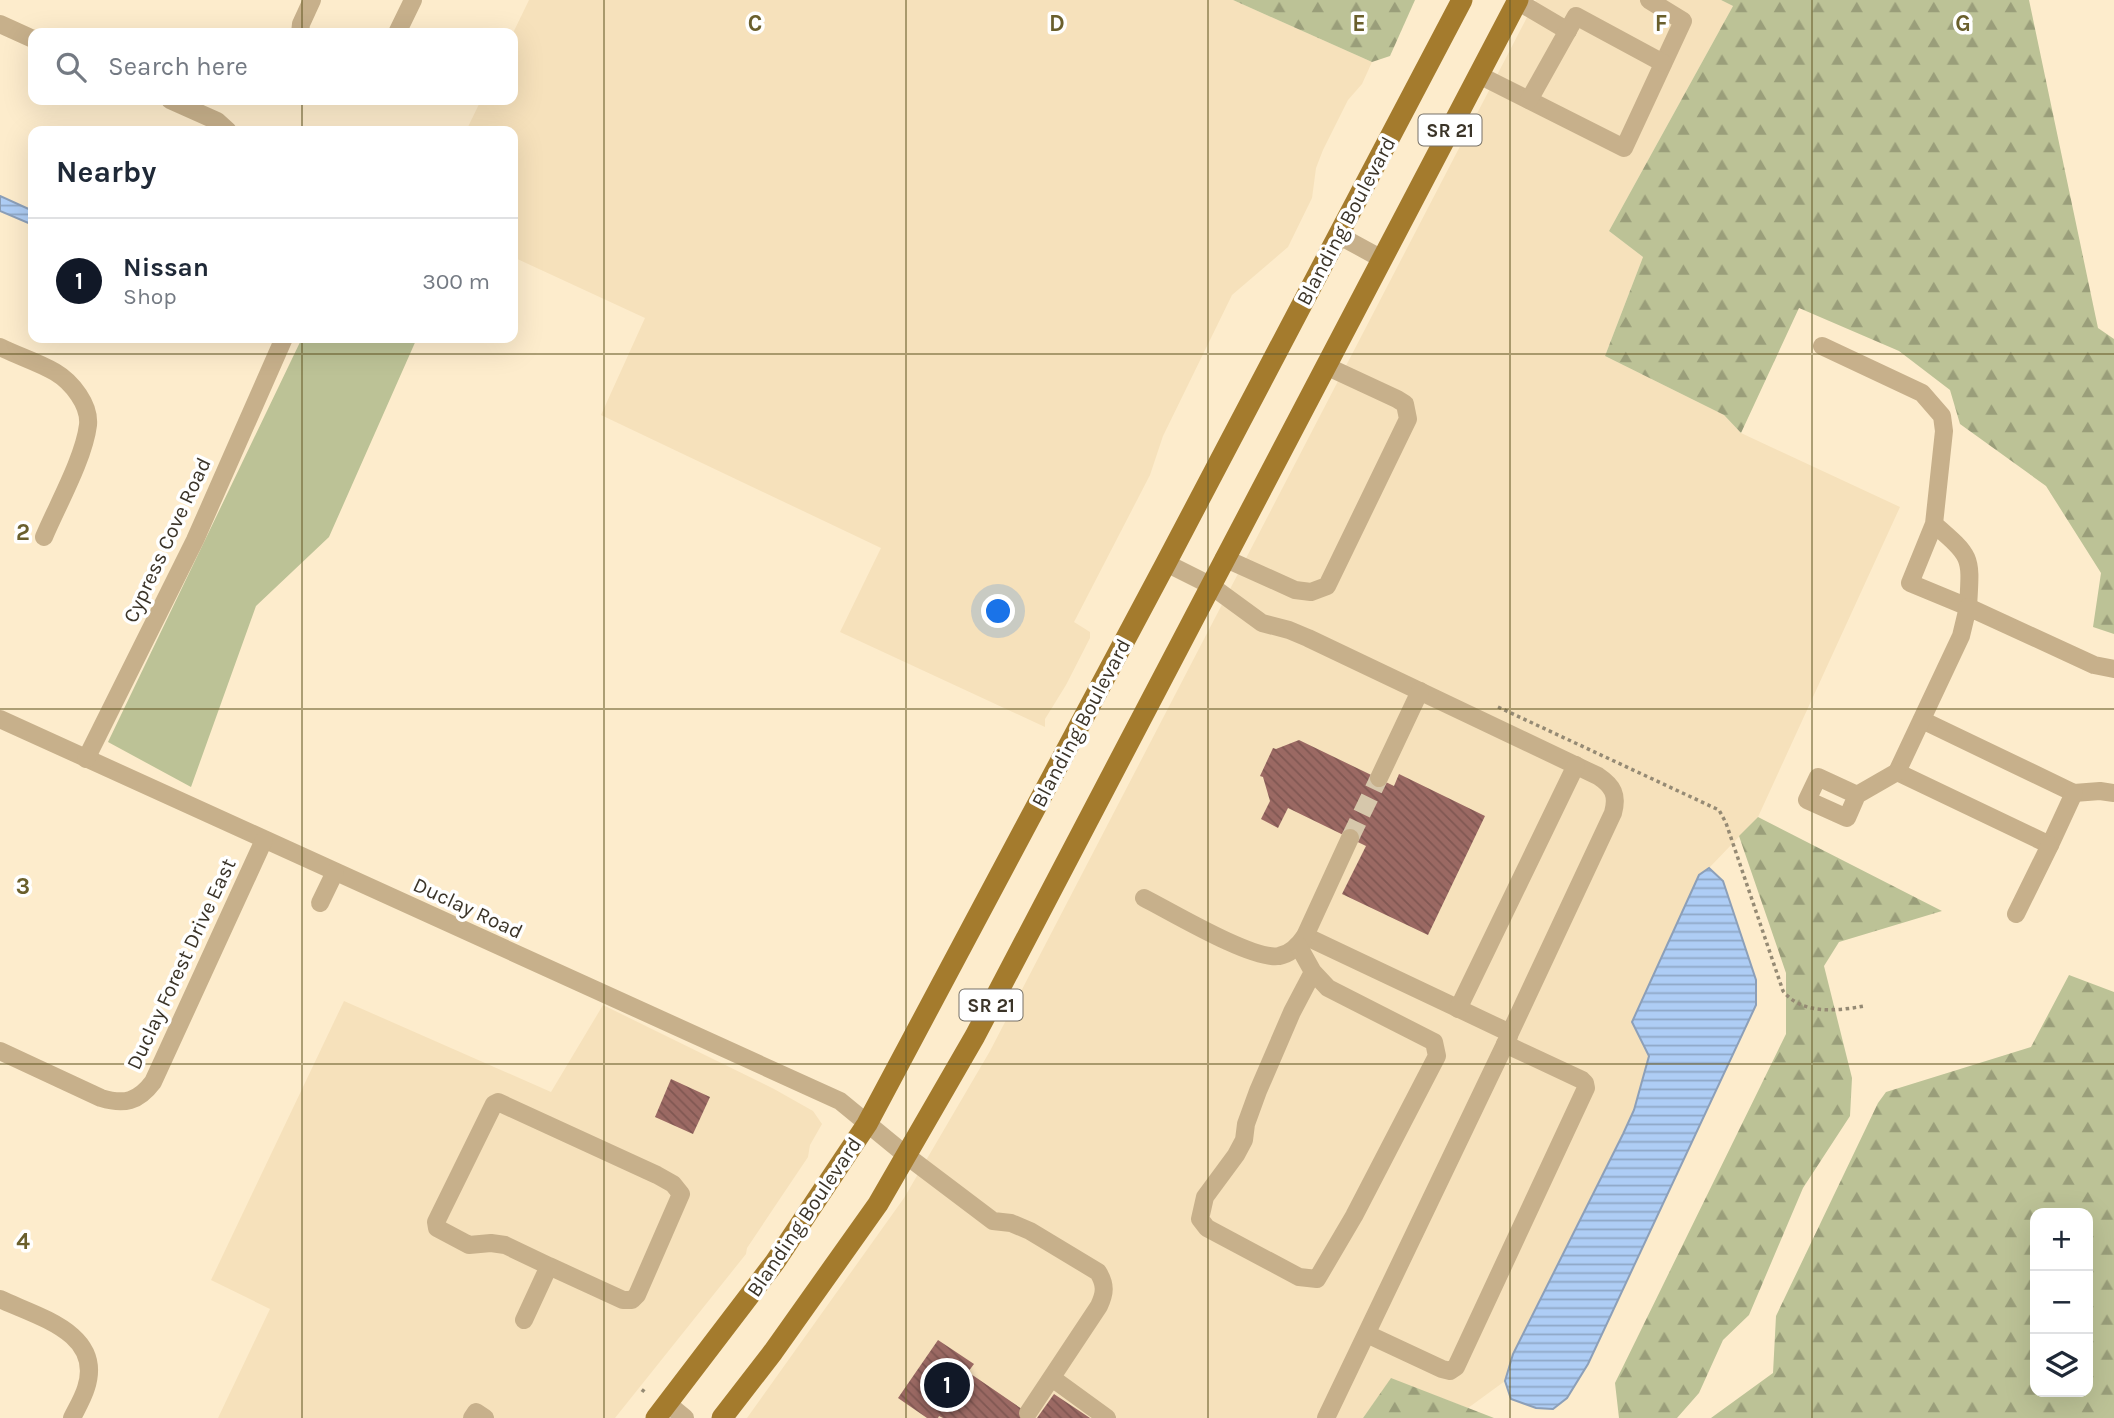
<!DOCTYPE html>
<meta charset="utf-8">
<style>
:root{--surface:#fff;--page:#f6f6f7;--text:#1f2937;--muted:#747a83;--line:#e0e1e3;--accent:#111827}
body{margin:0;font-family:Karla,sans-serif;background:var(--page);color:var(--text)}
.controls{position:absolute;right:21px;bottom:21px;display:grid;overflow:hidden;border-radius:14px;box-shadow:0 7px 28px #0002}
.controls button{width:63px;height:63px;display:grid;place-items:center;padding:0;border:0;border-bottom:2px solid var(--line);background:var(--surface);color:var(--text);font:35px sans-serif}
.you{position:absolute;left:999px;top:612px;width:24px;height:24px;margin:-18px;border:5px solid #fff;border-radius:50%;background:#1a73e8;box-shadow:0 0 0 10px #1a73e833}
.badge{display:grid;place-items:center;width:46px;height:46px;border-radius:50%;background:var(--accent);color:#fff;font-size:23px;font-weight:700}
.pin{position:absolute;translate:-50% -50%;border:4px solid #fff;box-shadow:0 2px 7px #0006}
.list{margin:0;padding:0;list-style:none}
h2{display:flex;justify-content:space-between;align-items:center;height:91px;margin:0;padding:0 28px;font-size:30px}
h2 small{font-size:23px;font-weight:400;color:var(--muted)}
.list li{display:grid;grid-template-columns:46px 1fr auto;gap:21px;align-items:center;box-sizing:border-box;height:126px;padding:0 28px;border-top:2px solid var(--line)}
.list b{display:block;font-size:26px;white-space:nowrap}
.list p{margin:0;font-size:23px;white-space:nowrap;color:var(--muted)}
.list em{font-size:23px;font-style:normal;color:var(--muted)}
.icon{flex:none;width:38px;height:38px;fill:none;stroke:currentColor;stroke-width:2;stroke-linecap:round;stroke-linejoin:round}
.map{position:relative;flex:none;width:2114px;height:1418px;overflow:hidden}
.search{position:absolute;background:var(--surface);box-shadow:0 7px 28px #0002;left:28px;top:28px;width:490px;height:77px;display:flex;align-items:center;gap:18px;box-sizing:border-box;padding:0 24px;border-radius:14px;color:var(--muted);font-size:26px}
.panel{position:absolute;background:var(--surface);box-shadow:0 7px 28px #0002;left:28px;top:126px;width:490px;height:217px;border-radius:14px}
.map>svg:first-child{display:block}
.built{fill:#f6e1bb}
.green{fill:#bcc296}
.forest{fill:url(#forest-firs);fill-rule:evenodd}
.water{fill:url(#water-rules);stroke:#8c9fb8;stroke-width:2}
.building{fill:url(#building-back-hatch)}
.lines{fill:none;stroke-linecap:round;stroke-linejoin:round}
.minor-tunnel{stroke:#d6c7ab;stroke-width:18;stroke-dasharray:18 9;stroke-linecap:butt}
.path{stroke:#958a74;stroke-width:3.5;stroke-dasharray:3.5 3.5;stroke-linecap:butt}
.minor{stroke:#c7b08b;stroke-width:18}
.major{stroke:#a47b2d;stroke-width:21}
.grid{fill:none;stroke:#6a5f2c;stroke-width:2;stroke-opacity:0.55}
.labels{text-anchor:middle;stroke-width:7;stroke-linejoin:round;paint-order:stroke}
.shield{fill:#fff;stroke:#767168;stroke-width:2}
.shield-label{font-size:19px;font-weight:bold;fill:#3b3428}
.street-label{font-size:21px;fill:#3b3428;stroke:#fff}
.grid-label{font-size:23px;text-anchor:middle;font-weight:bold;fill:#6a5f2c;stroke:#fff;stroke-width:7;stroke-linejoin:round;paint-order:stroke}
</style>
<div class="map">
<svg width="2114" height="1418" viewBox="0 0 2114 1418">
<defs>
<pattern id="forest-firs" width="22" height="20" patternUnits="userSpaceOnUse" patternTransform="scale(1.75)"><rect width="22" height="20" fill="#bcc296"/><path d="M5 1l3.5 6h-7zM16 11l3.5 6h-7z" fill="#9a9e7a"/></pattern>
<pattern id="water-rules" width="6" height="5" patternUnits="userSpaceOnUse" patternTransform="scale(1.75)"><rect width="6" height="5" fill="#aecdf5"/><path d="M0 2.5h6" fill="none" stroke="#8fa7c6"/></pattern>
<pattern id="building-back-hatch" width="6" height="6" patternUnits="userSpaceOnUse" patternTransform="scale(1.75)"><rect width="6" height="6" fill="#9b6963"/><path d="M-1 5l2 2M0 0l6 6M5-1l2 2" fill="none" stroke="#805752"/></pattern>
</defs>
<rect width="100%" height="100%" fill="#fdeccc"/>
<g class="built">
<path d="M529 0H1233L1372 62 1362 84 1348 100 1323 150 1316 168 1312 198 1288 247 1232 295 1163 436 1150 475 1074 622 1090 632V638L1066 685 1045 719V727L840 632 881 548 601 415 645 318 513 257V131H466L481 100H513V33Z"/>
<path d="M1536 0H1721L1733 6 1609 231 1643 257 1605 356 1724 415 1741 433 1900 507 1758 817 1709 868 1699 875 1632 1022 1649 1056 1634 1110 1513 1354 1505 1381 1468 1408 1391 1379 1363 1418H747L904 1198 990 1051Z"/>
<path d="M344 1001 551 1092 603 1005 774 1089 813 1111 822 1124 810 1145 808 1157 747 1248 746 1254 615 1418H218L270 1309 211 1280Z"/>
</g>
<path class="green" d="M302 338H417L329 537 256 606 191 787 108 742Z"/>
<g class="forest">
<path d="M1233 0H1415L1390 56 1372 62Z"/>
<path d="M1721 0H2029L2098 328 2114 339V634L2093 627 2101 573 2046 486 1960 424 1950 390 1899 351 1799 308 1741 433 1724 415 1605 356 1643 257 1609 231 1733 6Z"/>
<path d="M1758 817 1942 911 1839 942 1824 966 1852 1078 1850 1116 1803 1188 1749 1315 1723 1340 1699 1393 1677 1418H1619L1615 1383 1786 1034V973L1739 836Z"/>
<path d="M2069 975 2114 992V1418H1711L1773 1373 1776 1316 1878 1103 1886 1092 2031 1047ZM2035 1213H2088V1392H2035Z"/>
<path d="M1391 1378 1494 1418H1363Z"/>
</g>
<g class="water">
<path d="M0 196 33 211V225L0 211Z"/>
<path d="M1709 868 1723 881 1756 980V1005L1588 1364 1567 1398 1553 1409 1536 1408 1511 1399 1505 1381 1513 1354 1623 1134 1634 1110 1649 1056 1632 1022 1699 875Z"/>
</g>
<g class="building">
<path d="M1299 740 1394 786 1399 774 1485 816 1428 935 1342 894 1366 846 1288 808 1278 828 1261 819 1270 801 1263 777 1260 776 1273 748 1276 749Z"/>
<path d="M671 1079 710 1097 693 1134 655 1117Z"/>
<path d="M938 1340 974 1364 968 1372 1035 1418H943L939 1416 938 1418H927L898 1398Z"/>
<path d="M1054 1394 1090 1418H1037Z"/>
</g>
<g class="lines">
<path class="minor-tunnel" d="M1350 838 1379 778"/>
<g class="path">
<path d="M1498 707 1719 810 1726 823 1783 991C1802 1015 1837 1011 1864 1006"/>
<path d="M642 1392 646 1387"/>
</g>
<g class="minor">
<path d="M1517 1 1568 31"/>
<path d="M0 24 33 39"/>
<path d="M300 33 301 24 312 0"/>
<path d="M397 33 413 0"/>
<path d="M1479 75 1624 148 1683 21 1649 0"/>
<path d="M170 100 217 121 228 131"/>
<path d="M1529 100 1576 16 1663 63"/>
<path d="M1338 235 1382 259"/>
<path d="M1822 346 1922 393 1942 416 1944 431 1934 524C1973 558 1971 556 1968 607L1910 583 1934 524"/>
<path d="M0 347C18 356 38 362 55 372 72 382 90 405 88 425 84 458 57 506 44 537"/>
<path d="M1224 558 1295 590 1311 592 1327 586 1408 419 1405 404 1397 399 1326 366"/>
<path d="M1166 563 1210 585 1262 623 1289 630 1308 638 1598 776C1613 786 1618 795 1613 813L1510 1033 1305 936"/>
<path d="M0 719 840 1101 907 1156 993 1221 1011 1223 1030 1231 1098 1272C1106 1285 1105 1293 1099 1306L1028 1413"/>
<path d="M1922 720 2074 793 2100 791 2114 793"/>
<path d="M86 759 195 540 284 338"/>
<path d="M1379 778 1420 691"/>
<path d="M2074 793 2050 845 1897 772 1961 636 1968 607 2094 665 2114 669"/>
<path d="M1857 795 1847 818 1807 800 1818 777 1857 795 1897 772"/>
<path d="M1144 898C1170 911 1253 961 1279 956 1291 954 1299 945 1305 936L1350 838"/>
<path d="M320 903 335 872"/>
<path d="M2016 914 2050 845"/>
<path d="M1298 945 1313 972 1328 988 1434 1042 1437 1056 1354 1216 1317 1279 1299 1277 1207 1228 1200 1219 1205 1197 1236 1155 1244 1140 1246 1124 1258 1091 1292 1012 1313 972"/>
<path d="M1458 1009 1576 765"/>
<path d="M0 1051 101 1098C124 1105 138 1102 153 1082L264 840"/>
<path d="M0 1299C38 1317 104 1333 86 1388 83 1398 77 1408 72 1418"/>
<path d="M524 1320 549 1266 623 1300H632L637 1295 681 1194 673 1184 657 1175 498 1102 494 1104 436 1222 437 1228 469 1245 491 1243 505 1245 549 1266"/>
<path d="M1367 1334 1442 1369 1450 1371 1456 1367 1586 1088 1585 1083 1582 1080 1505 1044"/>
<path d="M1052 1378 1107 1418"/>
<path d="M668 1404 685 1418"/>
<path d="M472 1418 476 1412 485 1418"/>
<path d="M1326 1418 1509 1036"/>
</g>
<g class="major">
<path d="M656 1418 775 1262 867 1124 1166 563 1462 0"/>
<path d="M722 1418 773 1352 878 1204 975 1036 1518 0"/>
</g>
</g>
<path class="grid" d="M302 0V33M604 0V1418M906 0V1418M1208 0V1418M1510 0V1418M1812 0V1418M302 100V131M302 338V1418M0 354H2114M0 709H2114M0 1064H2114"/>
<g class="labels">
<g class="shield">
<rect x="1418.5" y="114.5" width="63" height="31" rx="5"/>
<rect x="959.5" y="989.5" width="63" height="31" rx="5"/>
</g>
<g class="shield-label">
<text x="1450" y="137">SR 21</text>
<text x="991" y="1012">SR 21</text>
</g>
<g class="street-label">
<text transform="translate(1346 221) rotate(-62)" y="7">Blanding Boulevard</text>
<text transform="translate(167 540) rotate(-65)" y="7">Cypress Cove Road</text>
<text transform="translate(1081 723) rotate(-62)" y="7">Blanding Boulevard</text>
<text transform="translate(468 908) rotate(25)" y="7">Duclay Road</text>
<text transform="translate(181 964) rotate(-65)" y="7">Duclay Forest Drive East</text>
<text transform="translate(804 1217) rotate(-56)" y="7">Blanding Boulevard</text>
</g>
</g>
<g class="grid-label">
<text x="755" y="31">C</text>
<text x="1057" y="31">D</text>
<text x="1359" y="31">E</text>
<text x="1661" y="31">F</text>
<text x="1963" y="31">G</text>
<text x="23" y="540">2</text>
<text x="23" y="894">3</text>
<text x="23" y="1249">4</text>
</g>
</svg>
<div class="controls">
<button>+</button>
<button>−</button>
<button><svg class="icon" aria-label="layers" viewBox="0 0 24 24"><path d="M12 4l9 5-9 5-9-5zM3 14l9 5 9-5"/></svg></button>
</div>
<div class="you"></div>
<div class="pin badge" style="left:947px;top:1385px">1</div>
<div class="search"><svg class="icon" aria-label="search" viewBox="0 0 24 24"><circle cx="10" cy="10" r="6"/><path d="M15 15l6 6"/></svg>Search here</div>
<section class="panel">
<h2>Nearby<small></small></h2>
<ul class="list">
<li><span class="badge">1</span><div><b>Nissan</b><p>Shop</p></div><em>300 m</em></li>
</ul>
</section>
</div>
